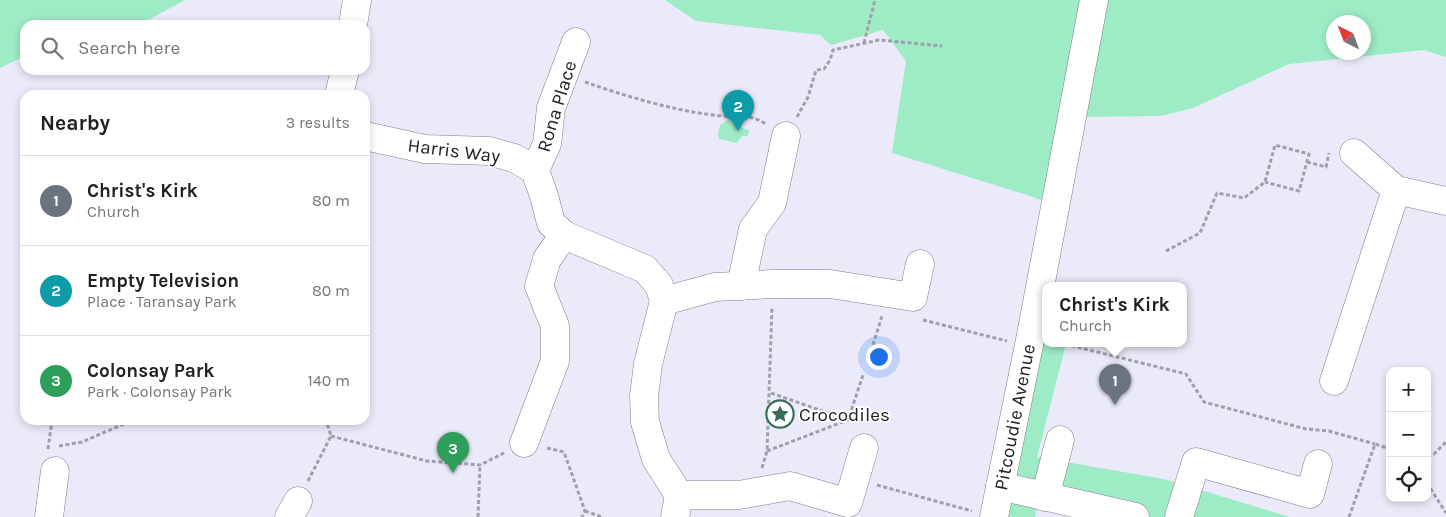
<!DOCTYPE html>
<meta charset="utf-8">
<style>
:root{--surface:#fff;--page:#f2f2f2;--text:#202124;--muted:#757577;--line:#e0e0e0;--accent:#366e55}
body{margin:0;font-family:Karla,sans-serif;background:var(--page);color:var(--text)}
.controls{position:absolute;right:15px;bottom:15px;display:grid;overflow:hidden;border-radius:10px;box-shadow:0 2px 8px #0003}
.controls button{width:45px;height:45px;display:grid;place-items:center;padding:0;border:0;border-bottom:1px solid var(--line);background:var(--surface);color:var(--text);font:25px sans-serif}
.compass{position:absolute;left:1326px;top:15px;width:45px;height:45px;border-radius:50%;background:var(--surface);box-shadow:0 2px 8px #0003;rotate:318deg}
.you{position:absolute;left:878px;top:356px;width:18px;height:18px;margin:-12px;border:4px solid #fff;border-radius:50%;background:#1a73e8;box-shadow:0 0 0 8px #1a73e833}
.badge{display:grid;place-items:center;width:32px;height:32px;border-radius:50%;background:var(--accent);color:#fff;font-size:16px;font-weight:700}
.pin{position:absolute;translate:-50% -41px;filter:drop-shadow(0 1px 2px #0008)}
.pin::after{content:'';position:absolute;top:26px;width:18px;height:15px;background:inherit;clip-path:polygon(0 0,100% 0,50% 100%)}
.popup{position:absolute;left:1042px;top:282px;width:145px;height:65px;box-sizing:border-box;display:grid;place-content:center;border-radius:10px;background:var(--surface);filter:drop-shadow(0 1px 4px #0005);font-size:16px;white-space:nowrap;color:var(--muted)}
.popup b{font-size:19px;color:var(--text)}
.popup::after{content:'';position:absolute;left:50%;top:100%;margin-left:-10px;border:10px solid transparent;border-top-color:var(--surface)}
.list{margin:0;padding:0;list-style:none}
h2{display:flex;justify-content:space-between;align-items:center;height:65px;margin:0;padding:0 20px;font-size:21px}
h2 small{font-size:16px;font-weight:400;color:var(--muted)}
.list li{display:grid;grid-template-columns:32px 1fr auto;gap:15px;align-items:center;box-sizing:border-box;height:90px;padding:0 20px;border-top:1px solid var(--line)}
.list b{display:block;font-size:19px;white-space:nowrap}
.list p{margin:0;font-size:16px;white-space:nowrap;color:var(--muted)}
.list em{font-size:16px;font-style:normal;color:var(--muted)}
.icon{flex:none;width:28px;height:28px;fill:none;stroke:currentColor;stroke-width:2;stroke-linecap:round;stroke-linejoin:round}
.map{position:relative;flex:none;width:1446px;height:517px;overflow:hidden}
.search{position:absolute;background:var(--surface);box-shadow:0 2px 8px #0003;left:20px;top:20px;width:350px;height:55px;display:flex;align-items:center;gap:12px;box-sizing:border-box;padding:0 18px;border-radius:15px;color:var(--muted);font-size:19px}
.panel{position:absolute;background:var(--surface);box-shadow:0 2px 8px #0003;left:20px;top:90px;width:350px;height:335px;border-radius:15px}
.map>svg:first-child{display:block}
.green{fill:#9decc6;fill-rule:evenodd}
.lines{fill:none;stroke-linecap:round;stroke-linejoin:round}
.minor-casing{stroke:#7f7e8d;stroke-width:29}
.path{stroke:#a0a0ac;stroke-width:3;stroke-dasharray:4 2.5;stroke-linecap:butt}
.minor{stroke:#fff;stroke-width:28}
.labels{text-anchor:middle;stroke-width:4;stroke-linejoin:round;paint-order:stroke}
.street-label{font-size:19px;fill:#202026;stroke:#fff}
.poi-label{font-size:19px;fill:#202026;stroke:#fff;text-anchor:start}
</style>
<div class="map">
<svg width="1446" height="517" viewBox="0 0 1446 517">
<rect width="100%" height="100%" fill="#ebeafa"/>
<g class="green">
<path d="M0 0H185L150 19 130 25H25V56L0 68Z"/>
<path d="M665 0H1446V57L1424 50 1289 64 1193 108 1161 116 1072 117 1055 205 1027 195 892 153 906 61 883 30 831 45 820 35 696 21ZM1334 22H1364V52H1334Z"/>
<path d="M727 120C736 122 741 129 749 130L748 136H742L737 143 719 139 718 133 720 125Z"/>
<path d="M1031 335 1046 339V344H1066L1037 457 1164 479 1290 517H1135L1039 496 1035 517H994Z"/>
</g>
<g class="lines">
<g class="minor-casing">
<g id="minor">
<path d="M353 25 357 0"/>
<path d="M339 95 345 70"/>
<path d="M365 136 425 149 489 151 514 158 535 170 544 196 551 223 564 235 645 269 659 285 664 301 648 364 644 396 645 422 656 459 679 495 675 517"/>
<path d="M1354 153 1396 190"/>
<path d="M535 170 547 144 551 108 576 42"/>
<path d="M741 286 753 229 772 203 786 136"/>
<path d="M664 301 715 287 773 284H830L913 297 920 264"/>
<path d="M1334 381 1396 190 1446 201"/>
<path d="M524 443 555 361V326L539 286 547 259 564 235"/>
<path d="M1000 486 1135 517"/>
<path d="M679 495H739L790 486 848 503 864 448"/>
<path d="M1045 497 1060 440"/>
<path d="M49 517 55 471"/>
<path d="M289 517 298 501"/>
<path d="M994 517 1031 335 1094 0"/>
<path d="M1179 517 1196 462 1310 494 1318 464"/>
</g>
</g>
<g class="path">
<path d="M864 43 875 0"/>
<path d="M585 82C625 96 672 110 713 115 733 118 747 112 766 124"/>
<path d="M797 117 808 97 816 70 824 69 830 60 833 50 879 40 942 46"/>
<path d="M1307 162 1326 167 1329 153"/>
<path d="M1166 251 1200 233 1217 193 1244 198 1265 182 1275 145 1309 154 1299 191 1265 182"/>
<path d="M923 320 1007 341"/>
<path d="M1065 344 1186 374 1204 402 1306 429 1329 431 1375 444"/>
<path d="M871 351 882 316"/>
<path d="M771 393 848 420"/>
<path d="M331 436 427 461 480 465 504 453"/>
<path d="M59 446 82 442 133 420"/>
<path d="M547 448 564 452 585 511 582 517"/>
<path d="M48 449 52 420"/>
<path d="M767 451 848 420 863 375"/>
<path d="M1427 454H1434L1446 442"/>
<path d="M762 468 767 451 772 307"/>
<path d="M308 481 331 436 326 420"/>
<path d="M1427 483 1446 513"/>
<path d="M877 485 972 511"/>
<path d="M585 511 602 517"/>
<path d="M478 517 480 465"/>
<path d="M1349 517 1375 444 1390 449"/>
</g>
<use href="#minor" class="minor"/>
</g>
<defs>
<g id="sight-ring" transform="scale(1.4375)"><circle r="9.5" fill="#fff" stroke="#366e55" stroke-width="1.5"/><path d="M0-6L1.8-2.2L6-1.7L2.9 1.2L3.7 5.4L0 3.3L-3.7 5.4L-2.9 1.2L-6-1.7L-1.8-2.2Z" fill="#366e55"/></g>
</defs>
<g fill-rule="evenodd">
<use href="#sight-ring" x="780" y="414"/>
</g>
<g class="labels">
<g class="street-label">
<text transform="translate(556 106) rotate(-73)" y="7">Rona Place</text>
<text transform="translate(454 150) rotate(7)" y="7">Harris Way</text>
<text transform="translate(1014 417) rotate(-79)" y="7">Pitcoudie Avenue</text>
</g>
<g class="poi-label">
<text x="799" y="421">Crocodiles</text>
</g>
</g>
</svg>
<div class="controls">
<button>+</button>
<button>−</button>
<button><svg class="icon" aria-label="locate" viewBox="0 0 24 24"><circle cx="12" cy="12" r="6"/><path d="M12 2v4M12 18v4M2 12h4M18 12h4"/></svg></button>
</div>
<svg class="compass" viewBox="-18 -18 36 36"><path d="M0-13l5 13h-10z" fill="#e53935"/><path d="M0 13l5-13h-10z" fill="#757577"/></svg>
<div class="you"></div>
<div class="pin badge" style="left:1115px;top:405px;background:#6b7280">1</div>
<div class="popup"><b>Christ's Kirk</b>Church</div>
<div class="pin badge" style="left:738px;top:131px;background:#0f9aa8">2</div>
<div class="pin badge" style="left:453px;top:473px;background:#2e9e5b">3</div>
<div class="search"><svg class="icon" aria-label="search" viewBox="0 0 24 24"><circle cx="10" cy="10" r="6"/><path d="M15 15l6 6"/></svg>Search here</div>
<section class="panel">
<h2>Nearby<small>3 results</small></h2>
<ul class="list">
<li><span class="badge" style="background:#6b7280">1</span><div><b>Christ's Kirk</b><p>Church</p></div><em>80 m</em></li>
<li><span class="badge" style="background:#0f9aa8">2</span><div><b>Empty Television</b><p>Place · Taransay Park</p></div><em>80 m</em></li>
<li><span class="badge" style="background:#2e9e5b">3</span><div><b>Colonsay Park</b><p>Park · Colonsay Park</p></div><em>140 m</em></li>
</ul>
</section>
</div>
